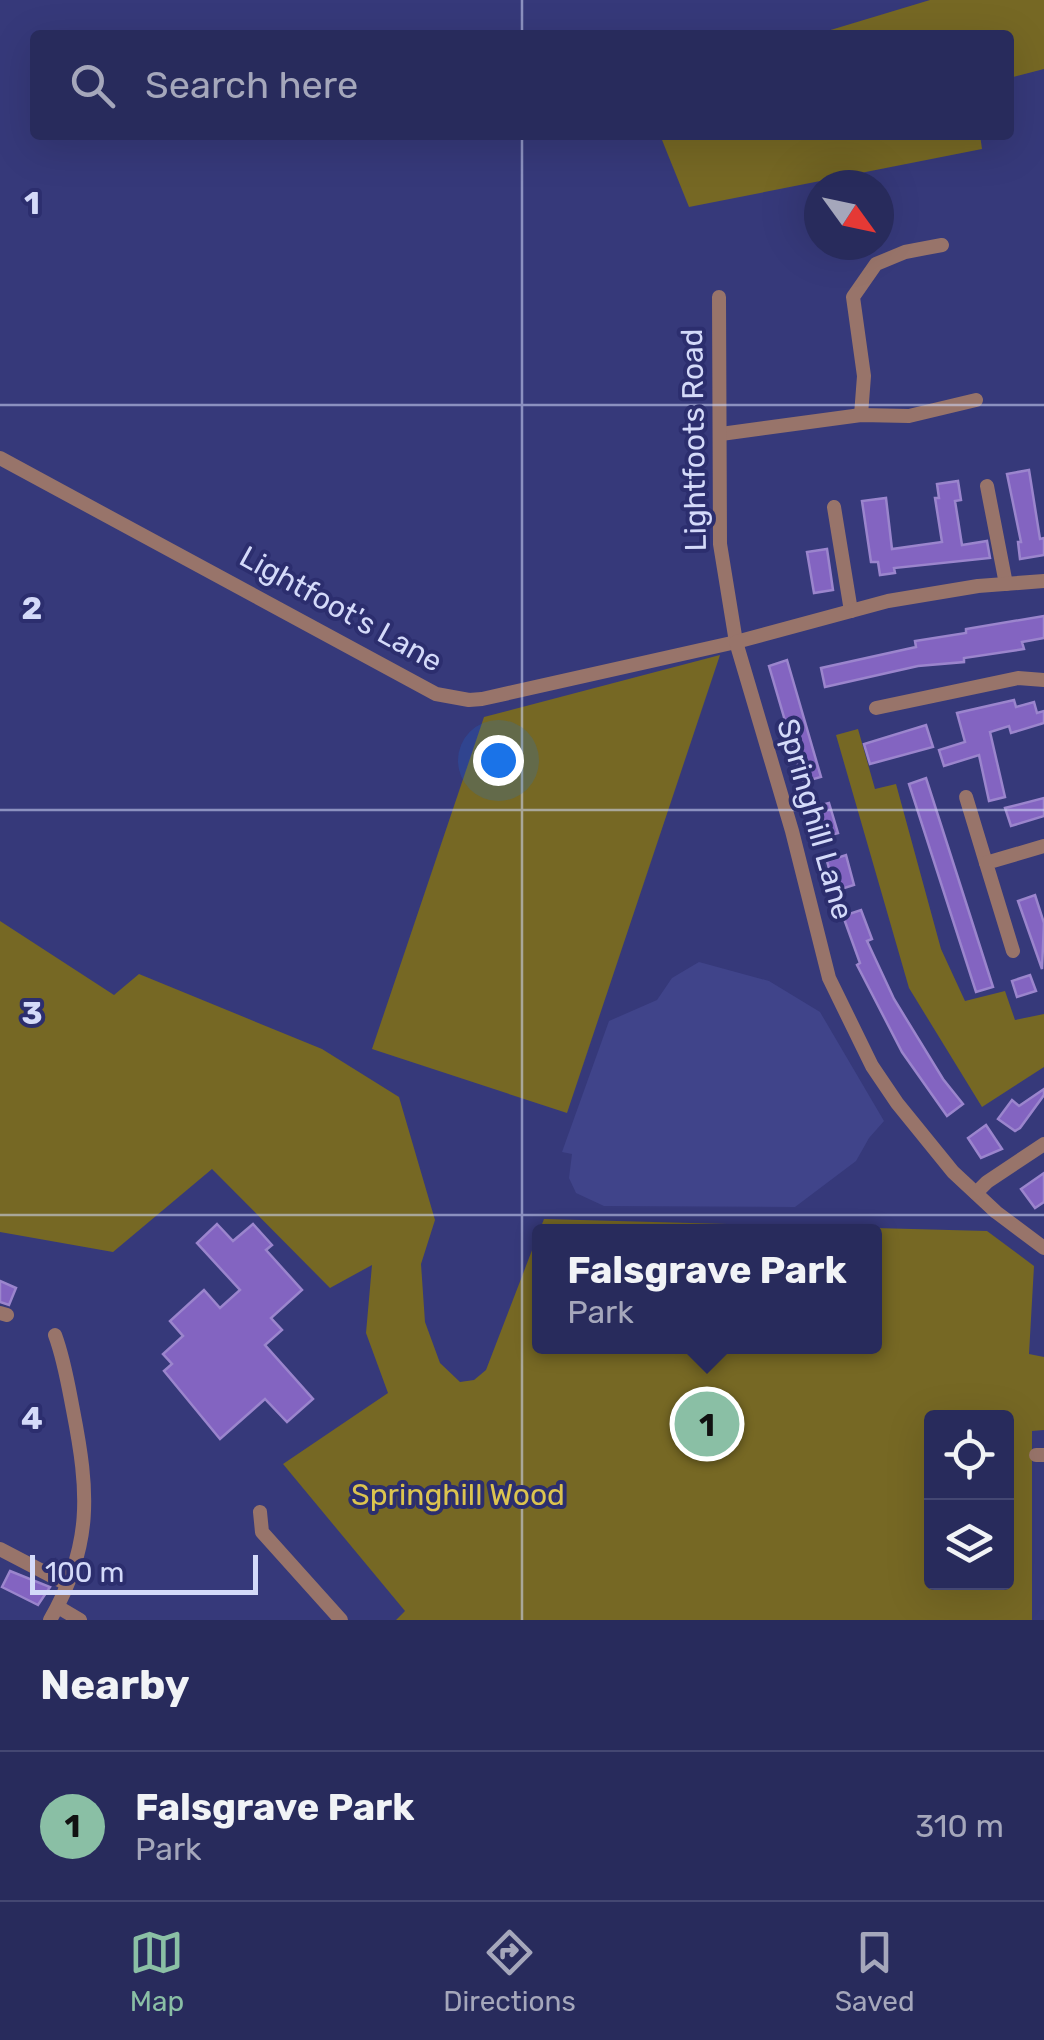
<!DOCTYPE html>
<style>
:root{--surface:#282b5c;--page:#303362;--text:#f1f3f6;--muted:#a5a7bb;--line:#444772;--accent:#8abfa5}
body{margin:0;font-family:Rubik,sans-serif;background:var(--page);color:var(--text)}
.controls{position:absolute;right:30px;bottom:30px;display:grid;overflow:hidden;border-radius:10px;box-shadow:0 10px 40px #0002}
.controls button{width:90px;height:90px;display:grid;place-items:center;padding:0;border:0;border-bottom:2px solid var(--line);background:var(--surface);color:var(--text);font:50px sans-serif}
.compass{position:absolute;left:804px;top:170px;width:90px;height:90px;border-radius:50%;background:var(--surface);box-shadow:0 10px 40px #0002;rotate:123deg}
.scale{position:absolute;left:30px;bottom:25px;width:228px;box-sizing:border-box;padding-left:10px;border:5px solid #d4daf9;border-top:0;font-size:28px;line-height:35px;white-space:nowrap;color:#d4daf9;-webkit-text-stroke:8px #2c2e6e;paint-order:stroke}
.you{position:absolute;left:498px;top:760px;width:35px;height:35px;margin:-25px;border:8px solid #fff;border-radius:50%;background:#1a73e8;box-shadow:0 0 0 15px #1a73e833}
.badge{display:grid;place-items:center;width:65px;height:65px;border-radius:50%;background:var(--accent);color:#111;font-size:32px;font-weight:700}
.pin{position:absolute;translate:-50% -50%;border:5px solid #fff;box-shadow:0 2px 10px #0006}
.popup{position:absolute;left:532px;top:1224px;width:350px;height:130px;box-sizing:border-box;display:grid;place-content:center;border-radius:10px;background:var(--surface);filter:drop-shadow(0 2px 8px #0005);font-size:32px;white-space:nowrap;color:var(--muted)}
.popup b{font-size:38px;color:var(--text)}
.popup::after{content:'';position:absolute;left:50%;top:100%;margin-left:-20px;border:20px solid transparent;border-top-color:var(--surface)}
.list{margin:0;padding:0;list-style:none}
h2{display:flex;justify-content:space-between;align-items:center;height:130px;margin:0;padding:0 40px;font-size:42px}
h2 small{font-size:32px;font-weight:400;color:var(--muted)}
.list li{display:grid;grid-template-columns:65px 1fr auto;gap:30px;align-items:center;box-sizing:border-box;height:150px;padding:0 40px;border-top:2px solid var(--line)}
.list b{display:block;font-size:38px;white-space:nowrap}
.list p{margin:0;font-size:32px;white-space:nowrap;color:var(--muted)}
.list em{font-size:32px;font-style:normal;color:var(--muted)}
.icon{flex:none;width:55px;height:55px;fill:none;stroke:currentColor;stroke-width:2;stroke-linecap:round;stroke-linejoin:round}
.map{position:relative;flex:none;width:1044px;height:1620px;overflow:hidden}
.search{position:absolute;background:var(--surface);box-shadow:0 10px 40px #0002;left:30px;right:30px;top:30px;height:110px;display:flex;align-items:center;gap:25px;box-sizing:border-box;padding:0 35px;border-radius:10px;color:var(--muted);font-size:38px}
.sheet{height:280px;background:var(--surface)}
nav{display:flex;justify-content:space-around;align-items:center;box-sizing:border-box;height:140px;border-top:2px solid var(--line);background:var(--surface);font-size:28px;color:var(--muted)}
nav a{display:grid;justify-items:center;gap:5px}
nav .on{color:var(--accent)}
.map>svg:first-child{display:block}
.built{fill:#40448a}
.green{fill:#766824;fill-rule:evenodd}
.building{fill:#8364c1;stroke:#9b85cd;stroke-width:2.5}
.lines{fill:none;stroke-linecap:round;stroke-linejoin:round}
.street{stroke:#98746a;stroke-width:14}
.grid{fill:none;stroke:#d4daf9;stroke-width:2.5;stroke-opacity:0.55}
.labels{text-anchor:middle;stroke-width:8;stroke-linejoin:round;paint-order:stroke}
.street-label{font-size:30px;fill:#d4daf9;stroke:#2c2e6e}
.park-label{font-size:30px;fill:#dcc44f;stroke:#2c2e6e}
.grid-label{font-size:32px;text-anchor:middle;font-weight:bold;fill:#d4daf9;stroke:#2c2e6e;stroke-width:8;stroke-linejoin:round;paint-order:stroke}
</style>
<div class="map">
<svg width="1044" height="1620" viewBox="0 0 1044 1620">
<rect width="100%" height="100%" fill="#36397a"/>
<path class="built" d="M699 962 769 981 820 1012 884 1121 869 1138 856 1161 795 1207 604 1206 576 1193 569 1178 572 1154 562 1152 609 1021 657 1000 672 978Z"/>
<g class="green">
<path d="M930 0H1044V69L1009 78V35H814Z"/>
<path d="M660 135H980L982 149 689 207Z"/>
<path d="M720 655 567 1113 372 1049 484 717Z"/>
<path d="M858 729 875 789 896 784 941 949 965 1001 1005 991 1015 1020 1044 1014V1067L982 1107 909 988 836 735Z"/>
<path d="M0 921 114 995 139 974 322 1049 399 1097 435 1220 421 1264 425 1322 440 1363 460 1382 474 1380 486 1370 544 1219 987 1231 1034 1266 1029 1354 1044 1357V1430L1032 1431V1620H396L405 1611 283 1464 388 1393 366 1333 372 1265 330 1288 212 1169 113 1252 0 1232ZM540 1232H874V1346H540ZM932 1418H1006V1582H932Z"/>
</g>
<g class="building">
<path d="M1029 470 1040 539 1044 538V555L1020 559 1018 542H1021L1007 474Z"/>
<path d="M958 481 961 500 955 501 962 545 987 541 990 558 894 568 895 573 880 575 878 562H871L862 501 886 498 892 549 942 542 935 498H939L937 484Z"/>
<path d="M827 549 833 590 814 593 807 552Z"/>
<path d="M1044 616V638L1022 642 1024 649 964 658V662L918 666 825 687 821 668 916 647 915 641 966 633V629Z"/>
<path d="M787 660 821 777 803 782 769 666Z"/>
<path d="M1014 700 1016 707 1034 702 1037 713 1044 711V723L1011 733 1009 726 990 732 1005 797 989 801 979 755 944 766 939 750 965 742 957 713Z"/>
<path d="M926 725 933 747 870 764 864 744Z"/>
<path d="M926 778 993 987 976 992 909 784Z"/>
<path d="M1044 798V816L1011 826 1005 808Z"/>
<path d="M829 803 838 833 819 838 810 808Z"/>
<path d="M846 855 854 885 835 891 827 861Z"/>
<path d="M1035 895 1044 923 1042 969 1018 901Z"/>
<path d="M861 910 872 939 867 941 894 999 943 1079 963 1104 947 1116 902 1052 857 965 860 963 843 916Z"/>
<path d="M1030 975 1036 991 1017 997 1012 981Z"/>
<path d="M1044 1089V1095L1020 1128 1015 1131 998 1119 1012 1100 1019 1106Z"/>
<path d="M986 1125 1002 1149 981 1158 968 1138Z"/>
<path d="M1044 1173V1202L1035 1208 1021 1189Z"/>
<path d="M217 1224 233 1241 253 1224 272 1245 266 1250 302 1290 271 1318 282 1330 265 1345 313 1399 287 1422 265 1399 220 1439 164 1371 172 1364 163 1354 183 1336 170 1321 204 1290 220 1308 240 1290 197 1243Z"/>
<path d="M0 1281 16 1288 9 1305 0 1302Z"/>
<path d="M10 1571 50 1587 38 1605 2 1587Z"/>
</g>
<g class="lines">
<g class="street">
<path d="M861 415 864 376 853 297 876 264 905 252 942 245"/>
<path d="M721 434 861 415 909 416 976 400"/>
<path d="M0 458 436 694 469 700 482 699 736 642 720 544 719 297"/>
<path d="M987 486 1006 584"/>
<path d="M834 507 851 611"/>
<path d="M1044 581 978 586 888 601 736 642 792 831 829 978 872 1066 897 1103 953 1172 996 1212 1044 1248"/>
<path d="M876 708 1018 678 1044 680"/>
<path d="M966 797 986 863"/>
<path d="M1013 951 986 863 1044 846"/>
<path d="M976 1193 987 1182 1044 1144"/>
<path d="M0 1313 7 1315"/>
<path d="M1036 1455H1044"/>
<path d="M260 1512 262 1532 341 1620"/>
<path d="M0 1549 67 1584"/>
<path d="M58 1607 80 1620"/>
<path d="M50 1620C93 1545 89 1492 73 1410 68 1384 64 1359 55 1335"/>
</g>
</g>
<path class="grid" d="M522 0V35M522 135V1620M0 405H1044M0 810H1044M0 1215H1044"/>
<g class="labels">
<g class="street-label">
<text transform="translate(694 440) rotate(-91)" y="10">Lightfoots Road</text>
<text transform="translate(341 609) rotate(29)" y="10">Lightfoot's Lane</text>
<text transform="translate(815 819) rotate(74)" y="10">Springhill Lane</text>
</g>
<g class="park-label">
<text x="458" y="1505">Springhill Wood</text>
</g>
</g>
<g class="grid-label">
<text x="32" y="214">1</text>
<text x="32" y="619">2</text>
<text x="32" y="1024">3</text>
<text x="32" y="1429">4</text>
</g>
</svg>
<div class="controls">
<button><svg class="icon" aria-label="locate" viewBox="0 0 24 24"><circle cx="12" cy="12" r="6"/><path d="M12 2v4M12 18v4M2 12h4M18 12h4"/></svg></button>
<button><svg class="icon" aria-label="layers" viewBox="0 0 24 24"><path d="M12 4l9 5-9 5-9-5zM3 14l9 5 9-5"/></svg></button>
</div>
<svg class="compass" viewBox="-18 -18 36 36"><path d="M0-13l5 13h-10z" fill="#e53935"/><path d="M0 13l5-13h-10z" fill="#a5a7bb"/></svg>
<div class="scale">100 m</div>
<div class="you"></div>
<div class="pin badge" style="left:707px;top:1424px">1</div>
<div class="popup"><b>Falsgrave Park</b>Park</div>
<div class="search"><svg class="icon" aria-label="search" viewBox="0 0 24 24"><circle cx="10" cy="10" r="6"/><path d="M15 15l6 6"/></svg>Search here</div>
</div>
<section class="sheet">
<h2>Nearby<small></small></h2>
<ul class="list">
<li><span class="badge">1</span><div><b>Falsgrave Park</b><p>Park</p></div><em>310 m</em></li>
</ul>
</section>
<nav>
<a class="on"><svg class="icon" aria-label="map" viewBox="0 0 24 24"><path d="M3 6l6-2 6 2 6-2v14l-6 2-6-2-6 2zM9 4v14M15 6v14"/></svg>Map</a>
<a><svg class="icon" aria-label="directions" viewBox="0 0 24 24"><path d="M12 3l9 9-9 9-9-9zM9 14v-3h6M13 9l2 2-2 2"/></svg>Directions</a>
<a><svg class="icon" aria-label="saved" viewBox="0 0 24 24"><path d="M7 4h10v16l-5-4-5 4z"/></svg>Saved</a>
</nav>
